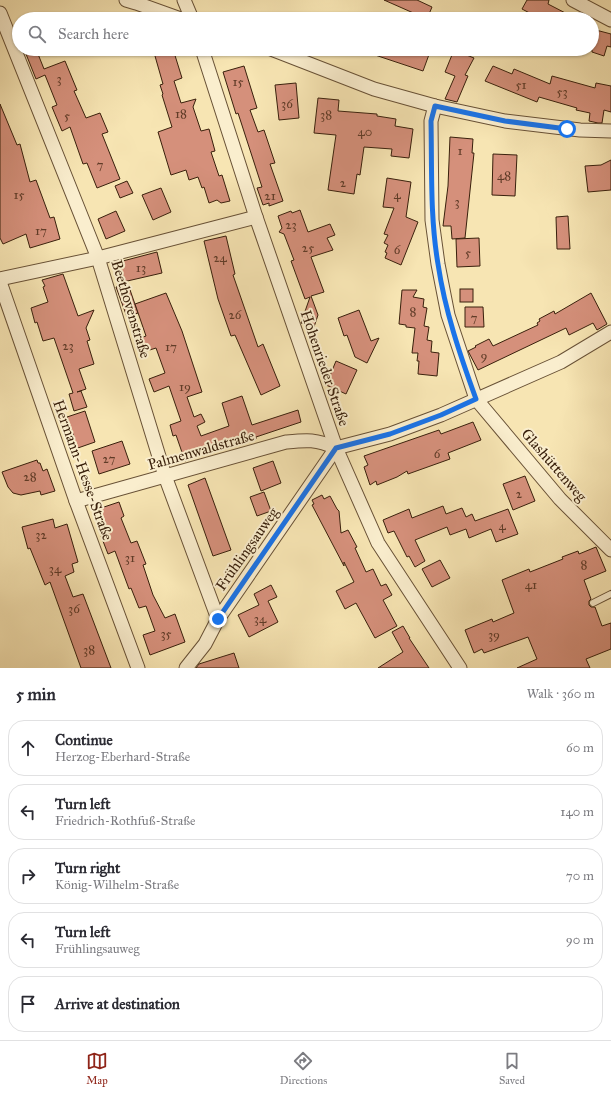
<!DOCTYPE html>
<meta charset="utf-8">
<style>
:root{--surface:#fff;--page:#f2f2f3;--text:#2b2b33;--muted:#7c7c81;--line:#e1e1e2;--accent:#8f2418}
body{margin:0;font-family:"IM FELL Great Primer",serif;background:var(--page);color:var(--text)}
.stop{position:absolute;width:12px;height:12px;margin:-9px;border:3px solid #1a73e8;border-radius:50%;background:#fff}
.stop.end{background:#1a73e8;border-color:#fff;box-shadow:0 1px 4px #0008}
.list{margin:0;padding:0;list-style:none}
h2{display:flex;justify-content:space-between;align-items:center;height:52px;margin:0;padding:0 16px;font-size:17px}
h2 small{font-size:13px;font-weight:400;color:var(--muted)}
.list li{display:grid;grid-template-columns:26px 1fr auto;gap:12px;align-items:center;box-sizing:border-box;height:56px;margin:0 8px 8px;padding:0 8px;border:1px solid var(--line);border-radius:16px}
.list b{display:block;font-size:15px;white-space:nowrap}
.list p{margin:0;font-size:13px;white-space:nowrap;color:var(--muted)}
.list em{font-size:13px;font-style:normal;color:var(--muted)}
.icon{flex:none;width:22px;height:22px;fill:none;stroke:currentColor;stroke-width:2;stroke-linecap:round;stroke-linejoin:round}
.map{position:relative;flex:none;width:611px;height:668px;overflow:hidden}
.search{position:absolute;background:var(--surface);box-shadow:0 1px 3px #0004;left:12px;right:12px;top:12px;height:44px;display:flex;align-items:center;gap:10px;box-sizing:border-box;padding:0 14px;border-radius:22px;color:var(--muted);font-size:15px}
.sheet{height:372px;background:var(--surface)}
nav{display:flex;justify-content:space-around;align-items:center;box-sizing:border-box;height:56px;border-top:1px solid var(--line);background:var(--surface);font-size:11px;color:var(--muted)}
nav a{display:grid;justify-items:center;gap:2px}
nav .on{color:var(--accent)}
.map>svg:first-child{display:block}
.building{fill:#d5907b;stroke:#39200c}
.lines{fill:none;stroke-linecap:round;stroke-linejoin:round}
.service-casing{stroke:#685136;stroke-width:8}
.minor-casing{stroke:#685136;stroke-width:15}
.service{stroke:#faeece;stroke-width:6}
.minor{stroke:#faeece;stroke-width:13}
.route{stroke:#1a73e8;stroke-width:5}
.labels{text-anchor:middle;stroke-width:4;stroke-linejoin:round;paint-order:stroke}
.number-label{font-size:13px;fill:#603c28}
.street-label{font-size:15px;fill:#39200c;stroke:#faeece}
</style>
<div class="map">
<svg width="611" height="668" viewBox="0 0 611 668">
<rect width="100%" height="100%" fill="#f7e5b3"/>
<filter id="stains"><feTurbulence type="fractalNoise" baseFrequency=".005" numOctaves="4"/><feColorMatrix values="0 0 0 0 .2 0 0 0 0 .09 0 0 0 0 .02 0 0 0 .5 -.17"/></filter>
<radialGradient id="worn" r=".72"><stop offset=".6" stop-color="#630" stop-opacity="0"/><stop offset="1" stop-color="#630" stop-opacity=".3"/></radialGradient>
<g class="building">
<path d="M384 0H417L432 7 427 19Z"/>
<path d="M527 0H549L548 4 577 19H541L522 9Z"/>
<path d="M592 29 611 34V47L607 46 604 56 592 52Z"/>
<path d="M24 49H36L44 69 65 61 77 90 74 91 86 118 100 113 108 132 102 134 120 179 97 188 87 163 83 164 70 127 62 131 52 107 57 105 45 75 36 79Z"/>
<path d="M153 49H173L182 78 174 81 181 103 196 99 193 107 201 131 209 129 215 151 211 152 219 176 222 175 230 201 221 203 217 200 209 203 204 187 202 188 198 177 189 180 186 170 171 175 158 132 172 127 162 95 163 94 160 85 163 84Z"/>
<path d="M364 49H431L423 71 363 51Z"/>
<path d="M454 50 474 58 465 75 468 76 457 102 445 99 455 76 445 72Z"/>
<path d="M244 66 257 108 250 110 258 132 264 130 275 163 270 164 283 201 269 206V203L263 205 257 188 262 187 238 113 236 114 223 72Z"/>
<path d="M493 66 512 74 514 69 550 84 552 76 595 88 596 83 611 86V112L604 110 602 123H598L589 121 590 113 576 110 577 108 539 97 537 102 485 81Z"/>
<path d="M296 83 299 118 279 120 275 85Z"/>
<path d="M318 98 339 100 338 111 377 114V116L396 119 395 126 413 129 409 158 391 156 392 149 364 147 360 175 357 174 354 194 328 190 336 135 314 133Z"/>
<path d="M0 104 17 145 20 144 30 182 36 180 50 218 54 217 60 239 30 248 26 234 3 244 0 238Z"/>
<path d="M450 137 473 139 472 153H474L465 238 452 239 451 226H443L448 186Z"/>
<path d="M493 154 517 155 515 196 492 195Z"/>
<path d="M611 160V190L588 192 585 166 601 165Z"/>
<path d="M387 178 411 182 406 217 418 222 401 265 385 258 387 253 385 252 388 245 384 243 388 235 384 234 394 208 383 207Z"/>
<path d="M127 181 133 193 120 198 115 186Z"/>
<path d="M161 188 171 212 153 220 142 195Z"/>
<path d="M300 210 308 232 330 224 335 235 327 238 333 250 311 257 324 292 311 296 318 315 314 327 301 323 310 297 305 299 291 261 294 260 284 234 279 232 282 228 278 216 291 211 292 213Z"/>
<path d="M116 211 125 231 106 239 98 219Z"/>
<path d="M568 216 570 249H557L556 217Z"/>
<path d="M226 236 235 274 233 275 258 347 263 344 280 386 261 395 235 335 231 336 218 299 204 241Z"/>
<path d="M479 238 480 266 457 267 456 239Z"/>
<path d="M157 252 162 273 123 282 119 262Z"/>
<path d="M63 274 78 316 94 310 86 328 90 340 87 341 94 364 79 369 86 389 77 392 81 391 87 407 74 411 69 394 73 393 54 338 43 341 37 322 35 323 31 308 48 302 43 287 45 286 42 280Z"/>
<path d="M128 284 138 313 127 317 116 287Z"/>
<rect x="460" y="289" width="13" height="13"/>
<path d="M402 290H417L413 297 424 299 423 307 427 308 424 326 429 327 427 340 432 341 431 352 439 353 437 376 418 374 419 361H417L418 353H412L415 328 406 327V325L399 324Z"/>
<path d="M166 293 182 331 202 392 187 397 194 417 201 414 205 422 197 426 201 436 229 426 222 403 242 396 252 425 298 410 301 422 256 437V439L236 446 233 438 205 448 207 453 185 461 176 435 173 436 170 425 181 421 169 386 154 392 149 379 165 373 156 348 140 353 135 340 146 336 135 304Z"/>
<path d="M591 293 607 324 597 330 593 323 569 335 566 328 478 370 468 351 476 347 475 346 489 339 493 346 538 325 537 323 540 321 539 319 554 311 555 314Z"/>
<path d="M465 307H483L484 327H465Z"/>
<path d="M359 310 371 341 379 338 367 363 355 357 347 335 344 336 338 318Z"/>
<path d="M336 361 357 370 346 394 326 385Z"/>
<path d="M85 411 95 442 75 449 72 438 74 437 67 417Z"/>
<path d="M473 422 481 440 448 453 450 459 408 474 407 471 397 477 377 485 376 481 370 485 364 467 368 465 364 456 439 430 441 434Z"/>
<path d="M122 441 130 464 99 474 92 451Z"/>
<path d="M37 460 38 463H40L43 471 47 469 55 491 41 495 40 491 21 495 13 493 8 487 2 472Z"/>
<path d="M273 461 281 483 261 491 253 468Z"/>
<path d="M525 476 535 501 513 510 503 484Z"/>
<path d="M205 478 231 550 213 556 188 485Z"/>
<path d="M264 492 271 511 257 516 250 497Z"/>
<path d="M322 495 324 499 330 496 337 509 339 511 341 533 348 530 357 547 355 548 366 572 373 569 381 586 386 584 392 595 383 600 397 626 375 638 356 603 345 609 336 591 354 582 344 562V566L312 505 314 504 312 500Z"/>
<path d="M119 502 124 516 121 518 131 543 137 541 146 564 143 565 153 595 165 618 175 614 185 642 150 655 143 635 155 631 146 606 139 608 131 588 129 589 115 551 108 554 101 536 107 534 98 509Z"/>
<path d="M443 506 446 514 462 508 466 517 472 514 475 521 508 509 518 534 496 542 491 529 469 538 466 529 450 535 447 527 415 540 425 561 415 567 409 556 407 557 394 531 388 533 383 520 409 509 412 518Z"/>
<path d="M53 519 55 528 67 524 78 562 72 564 74 572 65 576 73 597 83 594 111 668H81L50 582 45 585 30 548 28 549 22 527Z"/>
<path d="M596 547 606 571 584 580 591 599 589 601V605L591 607H595L602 626 611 623V649L586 659 590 668H517L537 659 528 637 484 653 482 649 474 653 465 630 492 619 493 622 514 613 502 580 529 569 530 572 563 559 562 557 578 551 579 554Z"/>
<path d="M440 560 450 578 432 587 422 569Z"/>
<path d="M271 585 277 597 268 601 278 622 249 637 238 615 259 605 254 594Z"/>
<path d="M403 626 410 638H409L429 668H378L403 652 392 632Z"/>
<path d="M234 653 239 668H196L199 664Z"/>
</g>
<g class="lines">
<g class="service-casing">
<path id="service" d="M593 603 611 594"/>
</g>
<g class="minor-casing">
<g id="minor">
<path d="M126 0 136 3 181 19"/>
<path d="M184 0 192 19"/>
<path d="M573 0 611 20"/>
<path d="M0 13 98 258 165 476 218 619"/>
<path d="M202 49 256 217 336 448 378 543 460 668"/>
<path d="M271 49 374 89 435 106 505 121 580 130 611 131"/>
<path d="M435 106 431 121 432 220 438 264 448 315 476 399 560 499 611 550"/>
<path d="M0 279 98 258 256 217"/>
<path d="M0 282 76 501 138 668"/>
<path d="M336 448 390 434 441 415 561 362 611 332"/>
<path d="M76 501 286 442C307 440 316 439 336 448"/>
<path d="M186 668 205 644 218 619 336 448"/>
</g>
</g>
<use href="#service" class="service"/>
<use href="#minor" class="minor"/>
</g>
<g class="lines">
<path class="route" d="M218 619 336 448 390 434 441 415 476 399C460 355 445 311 438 264 430 217 432 169 431 121L435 106 505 121 567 129"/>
</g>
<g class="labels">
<g class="number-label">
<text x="59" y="83">3</text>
<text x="238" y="86">15</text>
<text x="521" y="89">51</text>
<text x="562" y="96">53</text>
<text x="287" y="108">36</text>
<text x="181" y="118">18</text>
<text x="326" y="119">38</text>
<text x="67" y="120">5</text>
<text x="365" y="136">40</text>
<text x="460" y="155">1</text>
<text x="100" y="169">7</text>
<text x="504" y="180">48</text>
<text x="343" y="187">2</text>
<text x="19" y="199">15</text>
<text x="397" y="199">4</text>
<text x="270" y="200">21</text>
<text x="457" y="206">3</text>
<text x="291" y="229">23</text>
<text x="41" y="235">17</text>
<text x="308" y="252">25</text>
<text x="397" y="254">6</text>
<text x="468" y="257">5</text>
<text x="220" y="262">24</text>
<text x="141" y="272">13</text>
<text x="413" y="316">8</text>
<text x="235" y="319">26</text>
<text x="474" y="322">7</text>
<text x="68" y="350">23</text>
<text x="171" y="351">17</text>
<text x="484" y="360">9</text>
<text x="185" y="391">19</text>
<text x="437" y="458">6</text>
<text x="109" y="463">27</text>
<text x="30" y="481">28</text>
<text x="519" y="498">2</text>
<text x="502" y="530">4</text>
<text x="41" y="539">32</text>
<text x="130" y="562">31</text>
<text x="584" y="569">8</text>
<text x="55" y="573">34</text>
<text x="531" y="589">41</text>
<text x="74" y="613">36</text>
<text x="260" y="623">34</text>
<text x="166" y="638">35</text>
<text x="494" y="639">39</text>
<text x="89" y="654">38</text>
</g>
<g class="street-label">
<text transform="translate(131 309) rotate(73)" y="5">Beethovenstraße</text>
<text transform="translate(325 368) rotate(71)" y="5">Hohenrieder Straße</text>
<text transform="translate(201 450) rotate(-16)" y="5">Palmenwaldstraße</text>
<text transform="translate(554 465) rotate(49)" y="5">Glashüttenweg</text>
<text transform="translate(83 470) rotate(70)" y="5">Hermann-Hesse-Straße</text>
<text transform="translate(247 549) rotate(-55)" y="5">Frühlingsauweg</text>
</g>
</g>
<rect width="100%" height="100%" filter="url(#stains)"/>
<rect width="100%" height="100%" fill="url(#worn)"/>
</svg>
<div class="stop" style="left:567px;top:129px"></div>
<div class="stop end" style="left:218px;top:619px"></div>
<div class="search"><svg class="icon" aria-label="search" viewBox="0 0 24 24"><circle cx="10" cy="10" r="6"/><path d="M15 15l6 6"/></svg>Search here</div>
</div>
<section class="sheet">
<h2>5 min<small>Walk · 360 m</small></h2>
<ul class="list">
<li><svg class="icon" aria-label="ahead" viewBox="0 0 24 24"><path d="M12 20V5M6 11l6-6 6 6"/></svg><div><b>Continue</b><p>Herzog-Eberhard-Straße</p></div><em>60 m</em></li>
<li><svg class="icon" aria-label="left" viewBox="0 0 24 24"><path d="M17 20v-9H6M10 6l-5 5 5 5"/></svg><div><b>Turn left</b><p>Friedrich-Rothfuß-Straße</p></div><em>140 m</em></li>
<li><svg class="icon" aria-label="right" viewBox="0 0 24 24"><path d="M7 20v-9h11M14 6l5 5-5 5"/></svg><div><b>Turn right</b><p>König-Wilhelm-Straße</p></div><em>70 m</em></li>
<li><svg class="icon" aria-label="left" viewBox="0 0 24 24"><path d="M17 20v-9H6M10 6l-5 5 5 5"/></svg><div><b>Turn left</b><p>Frühlingsauweg</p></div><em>90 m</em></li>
<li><svg class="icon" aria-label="arrive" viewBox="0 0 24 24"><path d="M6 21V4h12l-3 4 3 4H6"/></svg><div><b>Arrive at destination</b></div></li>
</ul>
</section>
<nav>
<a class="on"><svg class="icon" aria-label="map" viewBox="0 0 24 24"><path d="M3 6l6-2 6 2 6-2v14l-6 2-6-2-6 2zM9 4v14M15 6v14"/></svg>Map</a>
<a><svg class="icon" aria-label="directions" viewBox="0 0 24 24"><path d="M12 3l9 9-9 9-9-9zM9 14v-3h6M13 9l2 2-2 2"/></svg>Directions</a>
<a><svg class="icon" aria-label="saved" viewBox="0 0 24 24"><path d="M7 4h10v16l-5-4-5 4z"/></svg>Saved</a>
</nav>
